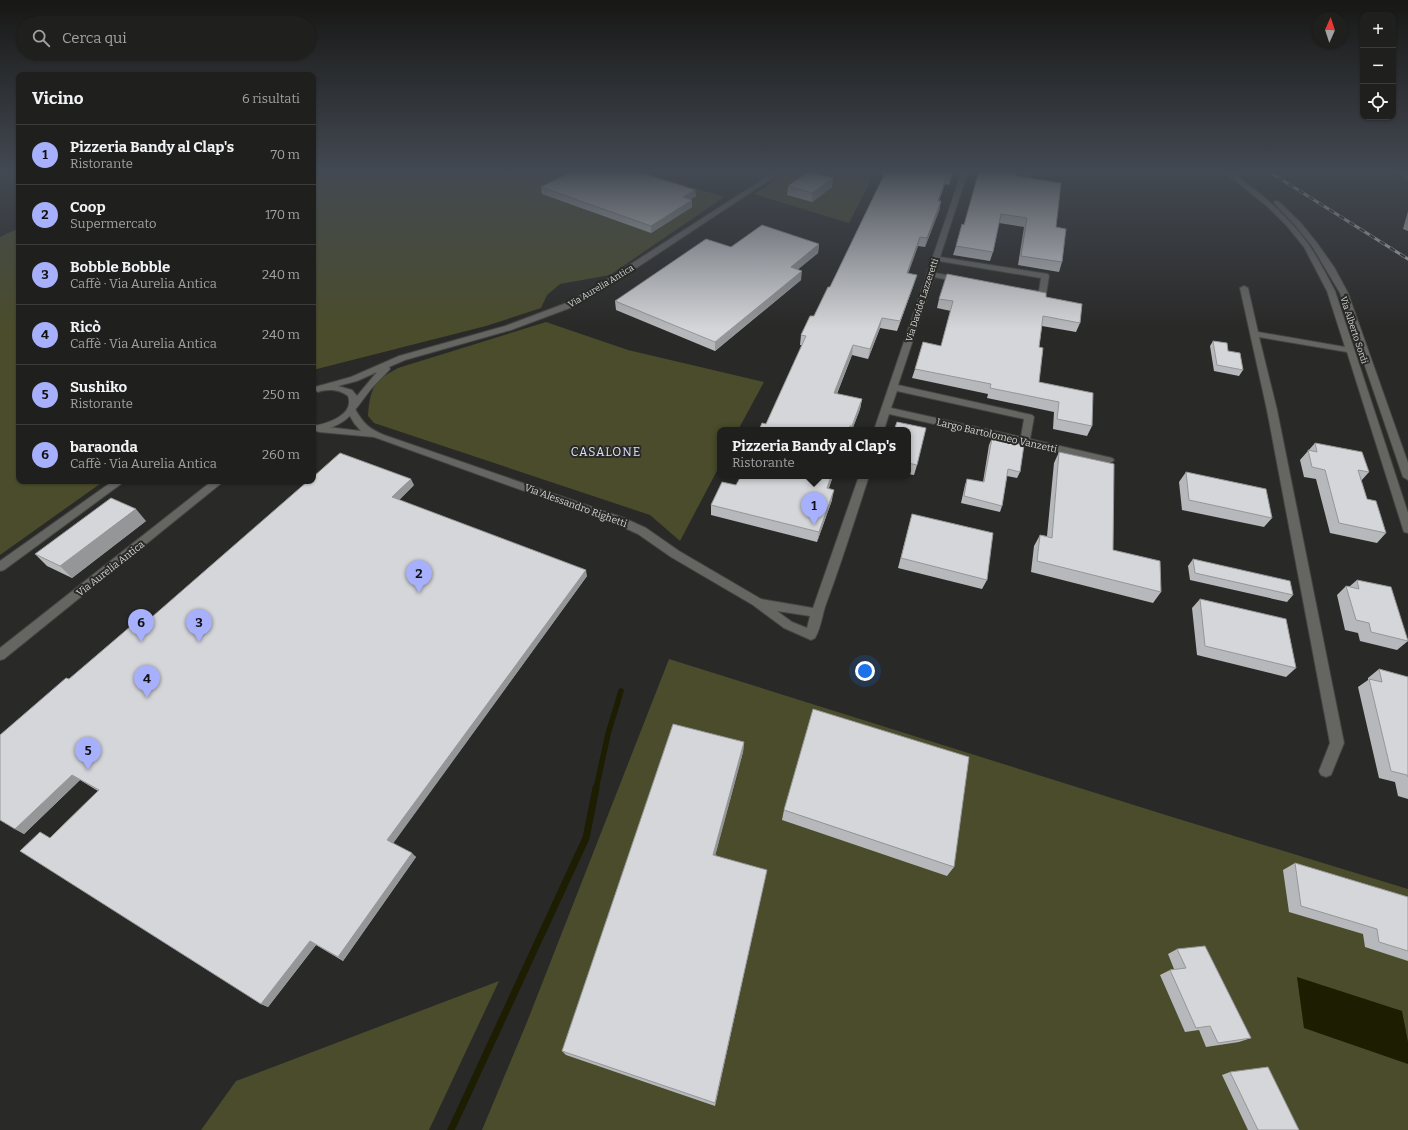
<!DOCTYPE html>
<html lang="it">
<meta charset="utf-8">
<style>
:root{--surface:#1f1f1d;--page:#272726;--text:#f1f3f6;--muted:#a1a2a4;--line:#3c3d3b;--accent:#a7b0fc}
body{margin:0;font-family:Bitter,serif;background:var(--page);color:var(--text)}
.controls{position:absolute;right:12px;top:12px;display:grid;overflow:hidden;border-radius:8px;box-shadow:0 1px 3px #0004}
.controls button{width:36px;height:36px;display:grid;place-items:center;padding:0;border:0;border-bottom:1px solid var(--line);background:var(--surface);color:var(--text);font:20px sans-serif}
.compass{position:absolute;left:1312px;top:12px;width:36px;height:36px;border-radius:50%;background:var(--surface);box-shadow:0 1px 3px #0004;rotate:3deg}
.you{position:absolute;left:865px;top:671px;width:14px;height:14px;margin:-10px;border:3px solid #fff;border-radius:50%;background:#1a73e8;box-shadow:0 0 0 6px #1a73e833}
.badge{display:grid;place-items:center;width:26px;height:26px;border-radius:50%;background:var(--accent);color:#111;font-size:13px;font-weight:700}
.pin{position:absolute;translate:-50% -33px;filter:drop-shadow(0 1px 2px #0008)}
.pin::after{content:'';position:absolute;top:21px;width:14px;height:12px;background:inherit;clip-path:polygon(0 0,100% 0,50% 100%)}
.popup{position:absolute;left:717px;top:427px;width:194px;height:52px;box-sizing:border-box;display:grid;place-content:center;border-radius:8px;background:var(--surface);filter:drop-shadow(0 1px 3px #0005);font-size:13px;white-space:nowrap;color:var(--muted)}
.popup b{font-size:15px;color:var(--text)}
.popup::after{content:'';position:absolute;left:50%;top:100%;margin-left:-8px;border:8px solid transparent;border-top-color:var(--surface)}
.list{margin:0;padding:0;list-style:none}
h2{display:flex;justify-content:space-between;align-items:center;height:52px;margin:0;padding:0 16px;font-size:17px}
h2 small{font-size:13px;font-weight:400;color:var(--muted)}
.list li{display:grid;grid-template-columns:26px 1fr auto;gap:12px;align-items:center;box-sizing:border-box;height:60px;padding:0 16px;border-top:1px solid var(--line)}
.list b{display:block;font-size:15px;white-space:nowrap}
.list p{margin:0;font-size:13px;white-space:nowrap;color:var(--muted)}
.list em{font-size:13px;font-style:normal;color:var(--muted)}
.icon{flex:none;width:22px;height:22px;fill:none;stroke:currentColor;stroke-width:2;stroke-linecap:round;stroke-linejoin:round}
.map{position:relative;flex:none;width:1408px;height:1130px;overflow:hidden}
.search{position:absolute;background:var(--surface);box-shadow:0 1px 3px #0004;left:16px;top:16px;width:300px;height:44px;display:flex;align-items:center;gap:10px;box-sizing:border-box;padding:0 14px;border-radius:22px;color:var(--muted);font-size:15px}
.panel{position:absolute;background:var(--surface);box-shadow:0 1px 3px #0004;left:16px;top:72px;width:300px;height:412px;border-radius:8px}
.map>svg:first-child{display:block}
.green{fill:#4a4c2b}
.water{fill:#1c1d01}
.lines{fill:none;stroke-linecap:round;stroke-linejoin:round}
.stream-far1{stroke:#1c1d01;stroke-width:5.5}
.stream{stroke:#1c1d01;stroke-width:7}
.minor-casing{stroke:#444442;stroke-width:2}
.tertiary-casing{stroke:#444442;stroke-width:2}
.secondary-casing{stroke:#444442;stroke-width:2}
.minor{fill:#656562;fill-rule:evenodd}
.tertiary{fill:#656562;fill-rule:evenodd}
.secondary{fill:#656562;fill-rule:evenodd}
.rail-casing{stroke:#b8b8b6;stroke-width:3}
.rail{stroke:#292927;stroke-width:2;stroke-dasharray:6;stroke-linecap:butt}
.wall{fill:#b7b8bb}
.shaded-wall{fill:#959698}
.building{fill:#d5d6d9;stroke:#959698}
.labels{text-anchor:middle;stroke-width:4;stroke-linejoin:round;paint-order:stroke}
.far-street-label{font-size:9px;fill:#d2d2d0;stroke:#292927}
.street-label{font-size:10px;fill:#d2d2d0;stroke:#292927}
.quarter-label{font-size:12px;letter-spacing:1px;fill:#dbe0fd;stroke:#292927}
</style>
<div class="map">
<svg width="1408" height="1130" viewBox="0 0 1408 1130">
<rect width="100%" height="100%" fill="#292927"/>
<g class="green">
<path d="M313 171H639L724 197 610 275 560 284 547 295 541 308 486 326 313 370Z"/>
<path d="M789 171H836L871 180 849 223 754 194Z"/>
<path d="M19 228V481H104L0 555V237Z"/>
<path d="M546 322 628 350 764 382 738 430H720V465L680 541 650 515 374 423 368 416C370 389 373 381 398 368Z"/>
<path d="M669 659 1169 816 1408 889V1130H482L527 1022Z"/>
<path d="M499 981 429 1130H201L236 1081Z"/>
</g>
<path class="water" d="M1297 977 1402 1011 1408 1042V1064L1304 1028Z"/>
<g class="lines">
<path class="stream-far1" d="M596 789 608 734 621 691"/>
<path class="stream" d="M451 1130 586 838 596 788"/>
<g class="minor-casing">
<g id="minor">
<path d="M962 171H968L940 257 1048 274 1049 276 1046 294 1042 296 1026 294 1025 292 1029 290 1039 291 1041 278 939 261 935 273 962 278 963 280 959 282 934 277 898 385 1032 415 1034 417 1030 439 1112 458 1114 460 1112 462 1109 463 889 414 884 430H874ZM897 391 1024 419 1021 437 891 408Z"/>
<path d="M977 171H992L1025 175 1026 171H1032L1031 177 1028 179 980 173Z"/>
<path d="M1223 171C1232 170 1239 177 1246 183 1270 201 1292 221 1309 245 1319 260 1327 276 1335 291L1408 513V533L1404 532 1403 529 1347 352 1259 337 1277 410 1344 743 1331 775 1326 777 1321 775 1319 771 1330 743 1267 410 1240 288 1244 286 1248 288 1258 332 1345 347 1327 291 1304 247 1287 226 1268 207Z"/>
<path d="M1274 201H1278L1300 222 1317 243 1334 267 1348 293 1408 463V480L1403 477 1340 293 1312 246 1295 225 1274 203Z"/>
<path d="M352 408 355 409C364 424 368 428 384 435L624 518 646 528 679 551 761 599 813 608 859 476H869C855 519 842 561 826 604 822 615 821 628 815 638L811 640 784 628 753 605 671 557 638 534 616 524 374 437 319 432 314 429 319 426 361 431 354 423 347 411ZM777 611 810 616 807 628 792 622Z"/>
</g>
</g>
<g class="tertiary-casing">
<g id="tertiary">
<path d="M776 171H783L609 286 575 306 511 330 405 360 389 367 390 369C384 376 377 382 371 389 351 415 348 426 313 432V426C327 424 355 415 348 396 339 389 327 389 318 392L314 389 315 387 351 377 399 356 505 326 569 302 603 282ZM377 372 357 396 352 390 338 386 357 381Z"/>
<path d="M113 481H125L4 570 0 571V561Z"/>
<path d="M212 481H224L4 659 0 660V648Z"/>
</g>
</g>
<g class="secondary-casing">
<path id="secondary" d="M1391 171H1399L1408 174V178Z"/>
</g>
<use href="#minor" class="minor"/>
<use href="#tertiary" class="tertiary"/>
<use href="#secondary" class="secondary"/>
<g class="rail-casing">
<path id="rail" d="M1268 171 1408 259"/>
</g>
<use href="#rail" class="rail"/>
</g>
<g class="wall">
<path d="M570 171H636L695 190 696 196 690 199 692 207 651 233 542 194 541 187 570 172Z"/>
<path d="M883 171H953L949 185 945 184 939 201H941L939 211 925 247 918 246 908 273 914 284 897 331 880 328 868 359 852 355 837 394 862 399 860 409 852 430H759L766 424 802 345H800L801 335 814 316 830 287 884 175H882Z"/>
<path d="M1015 176 1056 227 1062 262 1059 272 1018 265 1024 227 999 223 993 252 990 261 953 255 956 246Z"/>
<path d="M833 178 832 187 812 202 787 195 788 186Z"/>
<path d="M1408 211V231L1403 229Z"/>
<path d="M819 244 818 253 798 269 801 280 715 351 616 310 615 301Z"/>
<path d="M1046 297 1080 323 1076 332 1042 326 1039 347V382L1092 426 1087 436 1053 429 1054 412 987 398 988 394 912 378 915 369 941 346 951 311 937 308 939 299Z"/>
<path d="M1213 341 1228 351 1243 370 1239 376 1214 371 1210 346Z"/>
<path d="M908 430 917 465 914 475 908 474Z"/>
<path d="M992 438 1020 472 1017 478 1007 476 1002 506 1000 512 961 503 965 485 967 479 983 482 989 445Z"/>
<path d="M1315 443 1369 472 1361 481 1367 499 1386 533 1377 543 1330 533 1316 479 1304 477 1300 460Z"/>
<path d="M1059 452 1113 550 1161 592 1153 603 1031 572 1034 546 1040 535 1047 536 1054 463Z"/>
<path d="M1186 472 1272 518 1264 527 1182 510 1179 482Z"/>
<path d="M833 476 829 488 832 500 817 542 711 515V505L736 485Z"/>
<path d="M414 485 399 500 587 576 393 843 416 857 343 961 316 945 268 1007 261 1004 50 838 98 791 80 780 24 834 15 829 69 679 145 623Z"/>
<path d="M912 514 987 580 982 589 898 568Z"/>
<path d="M146 521 72 578 47 566 35 554Z"/>
<path d="M1193 559 1293 595 1287 602 1190 580 1188 566Z"/>
<path d="M1357 580 1408 641 1397 650 1360 641 1358 633 1345 630 1337 595 1346 586H1350Z"/>
<path d="M1200 599 1296 668 1286 677 1197 655 1192 608Z"/>
<path d="M1379 669 1408 677V799L1398 796 1395 782 1379 778 1358 687 1368 680V678Z"/>
<path d="M744 742 743 752 715 855 765 878 715 1106 566 1055 562 1051Z"/>
<path d="M784 810 954 867 947 876 782 820Z"/>
<path d="M1295 863 1408 897V961L1365 947 1363 934 1289 912 1283 870Z"/>
<path d="M1177 949 1251 1038 1239 1042 1206 1047 1199 1030 1185 1032 1160 975 1170 970 1174 969 1168 954Z"/>
<path d="M1230 1072 1299 1130H1248L1222 1075Z"/>
</g>
<g class="shaded-wall">
<path d="M952 171H953L949 185 951 175Z"/>
<path d="M947 175 945 184 935 210 938 201Z"/>
<path d="M833 178 832 187 812 202V193Z"/>
<path d="M695 190 696 196 683 204V197Z"/>
<path d="M692 200V207L651 233V226Z"/>
<path d="M941 201 939 211 925 247 927 238Z"/>
<path d="M920 237 918 246 905 283 907 273Z"/>
<path d="M819 244 818 253 790 276 791 267Z"/>
<path d="M802 271 801 280 715 351V342Z"/>
<path d="M917 275 914 284 897 331 900 321Z"/>
<path d="M882 318 880 328 868 359 870 349Z"/>
<path d="M853 345 852 355 833 403 834 393Z"/>
<path d="M862 399 860 409 852 430H851L852 426Z"/>
<path d="M831 476H833L825 498 827 488Z"/>
<path d="M411 479 414 485 395 504 392 497Z"/>
<path d="M834 490 832 500 817 542 819 532Z"/>
<path d="M136 509 146 521 72 578 60 566Z"/>
<path d="M586 570 587 576 392 845 387 840Z"/>
<path d="M744 742 743 752 713 864V855Z"/>
<path d="M72 775 80 780 24 834 15 829Z"/>
<path d="M412 853 416 857 343 961 338 957Z"/>
<path d="M310 941 316 945 268 1007 261 1004Z"/>
</g>
<g class="building">
<path d="M573 171H636L695 190 683 197 692 200 651 226 541 187Z"/>
<path d="M809 171 833 178 812 193 788 186Z"/>
<path d="M886 171H952L951 175H947L938 201H941L927 238 920 237 907 273 917 275 900 321 882 318 870 349 853 345 834 393 862 399 852 426H850L848 430H759L762 423 766 424 806 336 801 335 810 316H814L828 287H830Z"/>
<path d="M979 171H1016L1015 176 1061 183 1056 227 1066 229 1062 262 1021 256 1027 218 1001 214 993 252 956 246 962 224 964 225Z"/>
<path d="M762 225 819 244 791 267 802 271 715 342 615 301 706 239 731 247Z"/>
<path d="M947 274 1046 293V297L1082 304 1080 323 1043 316 1039 347 1043 348 1039 382 1093 393 1092 426 1057 419 1059 402 990 388 991 384 915 369 923 342 941 346 953 301 939 299Z"/>
<path d="M1213 341 1227 343 1228 351 1240 353 1243 370 1217 365Z"/>
<path d="M897 422 926 428 917 465 908 463V430H894Z"/>
<path d="M992 438 1024 445 1020 472 1008 469 1002 506 964 496 967 479 984 482Z"/>
<path d="M1315 443 1362 452 1369 472 1358 470 1367 499 1376 501 1386 533 1339 523 1325 470 1312 467 1308 450 1317 452Z"/>
<path d="M1059 452 1114 464 1113 550 1160 561 1161 592 1037 561 1040 535 1052 538Z"/>
<path d="M340 453 411 479 392 497 586 570 387 840 412 853 338 957 310 941 261 1004 20 851 40 832 50 838 99 790 72 775 15 829 0 820V735L66 678 69 679 138 620 145 623 308 481H313V477Z"/>
<path d="M1186 472 1266 489 1272 518 1189 500Z"/>
<path d="M741 476H831L827 488 834 490 819 532 711 505 722 482 736 485Z"/>
<path d="M111 498 136 509 60 566 35 554Z"/>
<path d="M912 514 993 533 987 580 901 558Z"/>
<path d="M1193 559 1290 581 1293 595 1195 573Z"/>
<path d="M1357 580 1391 587 1408 641 1371 632 1369 623 1356 620 1346 586 1359 589Z"/>
<path d="M1200 599 1286 619 1296 668 1205 646Z"/>
<path d="M1379 669 1408 677V777L1407 775 1391 771 1369 679 1382 682Z"/>
<path d="M813 709 969 757 954 867 784 810Z"/>
<path d="M673 724 744 742 713 855 767 870 715 1103 562 1051Z"/>
<path d="M1295 863 1408 897V951L1379 942 1377 929 1301 906Z"/>
<path d="M1205 946 1251 1038 1218 1043 1210 1026 1196 1028 1170 970 1186 968 1177 949Z"/>
<path d="M1268 1067 1299 1130H1258L1230 1072Z"/>
</g>
<linearGradient id="sky" x2="0" y2="1"><stop stop-color="#171715"/><stop offset="0.52" stop-color="#434952"/><stop offset="1" stop-color="#434952" stop-opacity="0"/></linearGradient>
<rect width="1408" height="329" fill="url(#sky)"/>
<g class="labels">
<g class="far-street-label">
<text transform="translate(601 286) rotate(-31)" y="3">Via Aurelia Antica</text>
<text transform="translate(922 300) rotate(-72)" y="3">Via Davide Lazzeretti</text>
<text transform="translate(1354 330) rotate(72)" y="3">Via Alberto Sordi</text>
</g>
<g class="street-label">
<text transform="translate(997 435) rotate(13)" y="4">Largo Bartolomeo Vanzetti</text>
<text transform="translate(576 505) rotate(20)" y="4">Via Alessandro Righetti</text>
<text transform="translate(110 568) rotate(-38)" y="4">Via Aurelia Antica</text>
</g>
<g class="quarter-label">
<text x="606" y="456">CASALONE</text>
</g>
</g>
</svg>
<div class="controls">
<button>+</button>
<button>−</button>
<button><svg class="icon" aria-label="locate" viewBox="0 0 24 24"><circle cx="12" cy="12" r="6"/><path d="M12 2v4M12 18v4M2 12h4M18 12h4"/></svg></button>
</div>
<svg class="compass" viewBox="-18 -18 36 36"><path d="M0-13l5 13h-10z" fill="#e53935"/><path d="M0 13l5-13h-10z" fill="#a1a2a4"/></svg>
<div class="you"></div>
<div class="pin badge" style="left:814px;top:525px">1</div>
<div class="popup"><b>Pizzeria Bandy al Clap's</b>Ristorante</div>
<div class="pin badge" style="left:419px;top:593px">2</div>
<div class="pin badge" style="left:199px;top:642px">3</div>
<div class="pin badge" style="left:147px;top:698px">4</div>
<div class="pin badge" style="left:88px;top:770px">5</div>
<div class="pin badge" style="left:141px;top:642px">6</div>
<div class="search"><svg class="icon" aria-label="search" viewBox="0 0 24 24"><circle cx="10" cy="10" r="6"/><path d="M15 15l6 6"/></svg>Cerca qui</div>
<section class="panel">
<h2>Vicino<small>6 risultati</small></h2>
<ul class="list">
<li><span class="badge">1</span><div><b>Pizzeria Bandy al Clap's</b><p>Ristorante</p></div><em>70 m</em></li>
<li><span class="badge">2</span><div><b>Coop</b><p>Supermercato</p></div><em>170 m</em></li>
<li><span class="badge">3</span><div><b>Bobble Bobble</b><p>Caffè · Via Aurelia Antica</p></div><em>240 m</em></li>
<li><span class="badge">4</span><div><b>Ricò</b><p>Caffè · Via Aurelia Antica</p></div><em>240 m</em></li>
<li><span class="badge">5</span><div><b>Sushiko</b><p>Ristorante</p></div><em>250 m</em></li>
<li><span class="badge">6</span><div><b>baraonda</b><p>Caffè · Via Aurelia Antica</p></div><em>260 m</em></li>
</ul>
</section>
</div>
